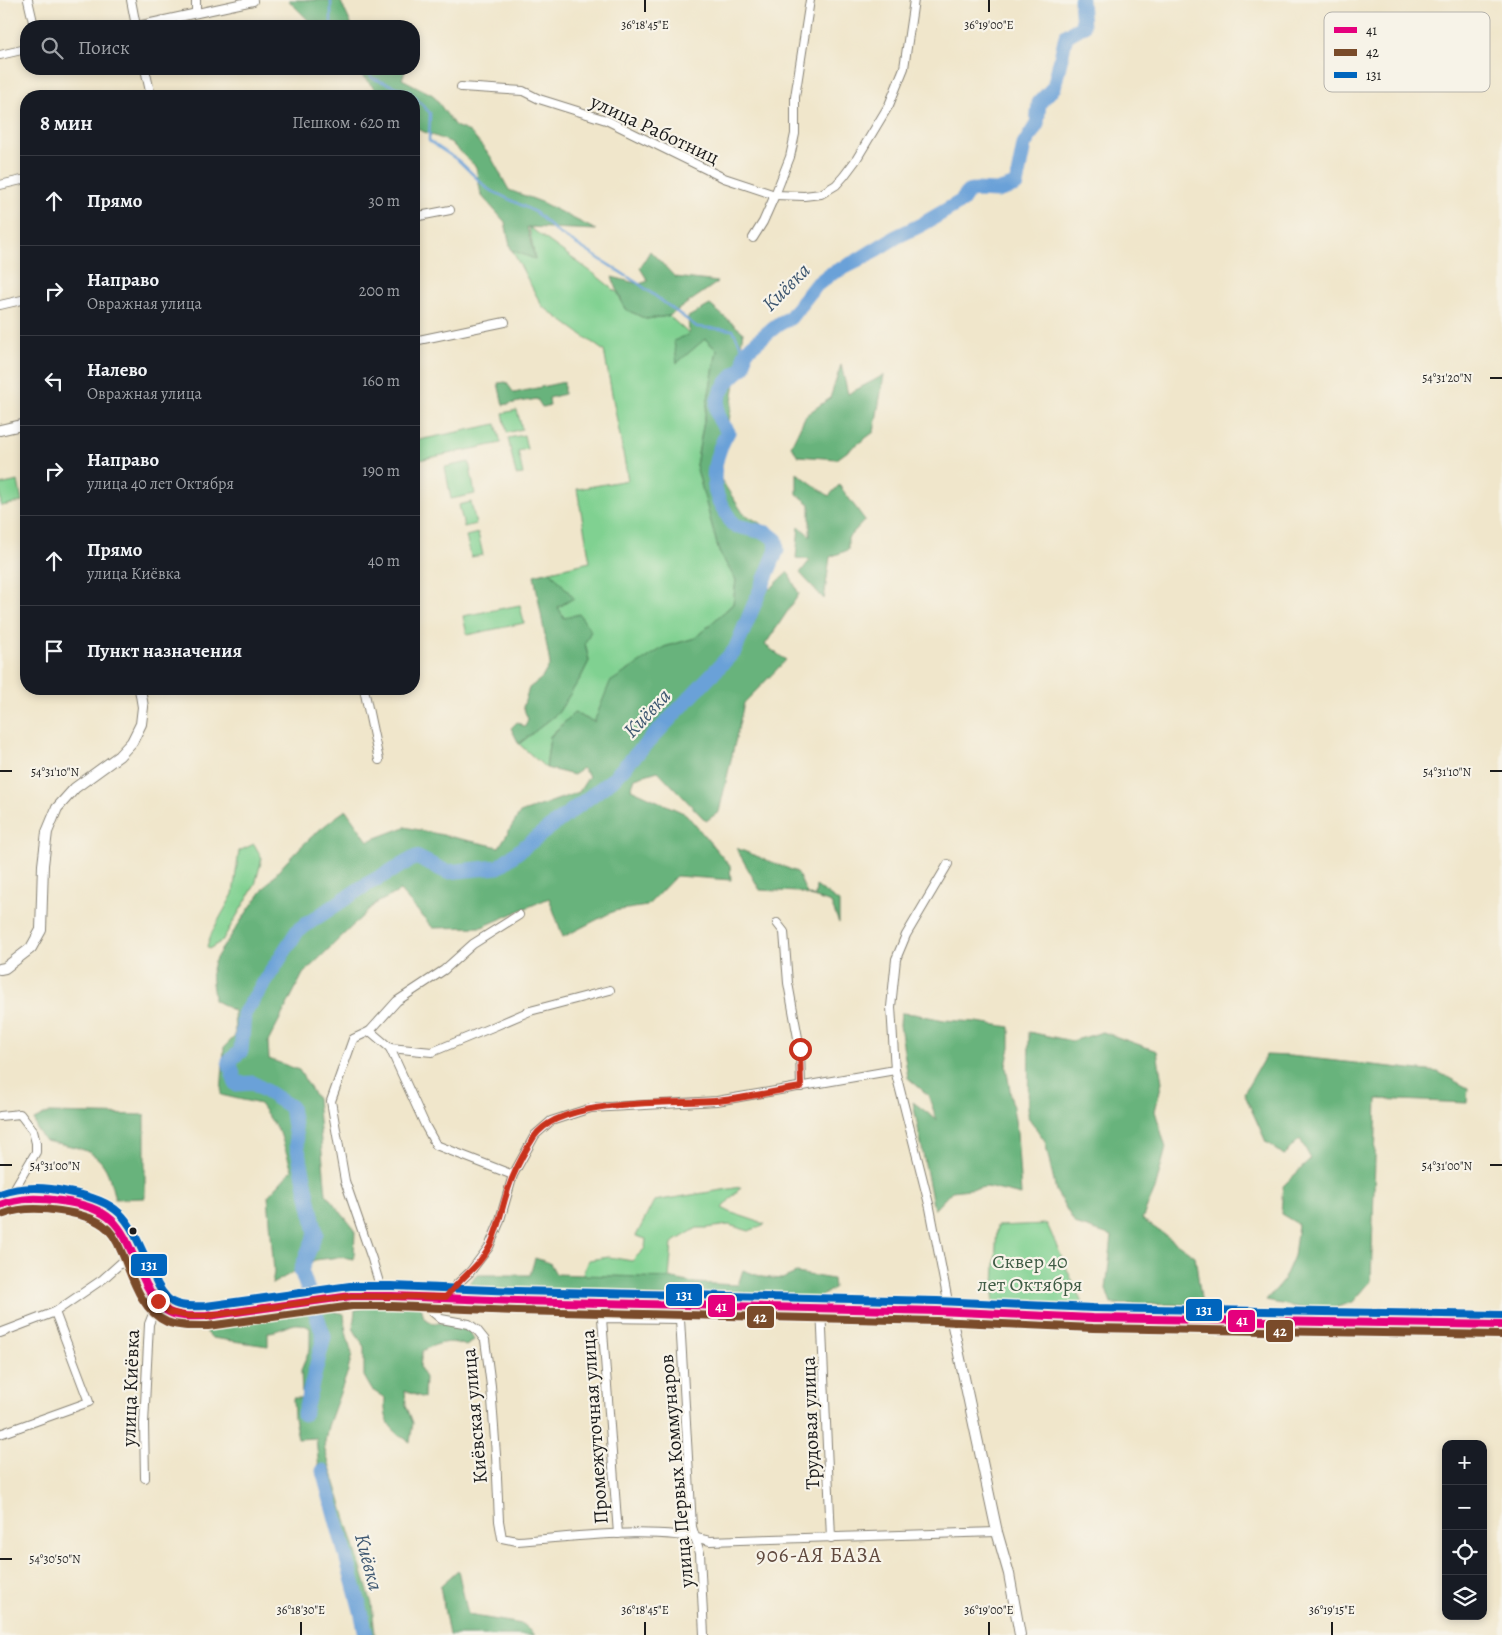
<!DOCTYPE html>
<html lang="ru">
<meta charset="utf-8">
<style>
:root{--surface:#171b24;--page:#242831;--text:#f1f3f6;--muted:#9ea1a6;--line:#363941}
body{margin:0;font-family:Alegreya,serif;background:var(--page);color:var(--text)}
.controls{position:absolute;right:15px;bottom:15px;display:grid;overflow:hidden;border-radius:10px;box-shadow:0 2px 8px #0003}
.controls button{width:45px;height:45px;display:grid;place-items:center;padding:0;border:0;border-bottom:1px solid var(--line);background:var(--surface);color:var(--text);font:25px sans-serif}
.stop{position:absolute;width:15px;height:15px;margin:-11px;border:4px solid #c8321e;border-radius:50%;background:#fff}
.stop.end{background:#c8321e;border-color:#fff;box-shadow:0 1px 5px #0008}
.list{margin:0;padding:0;list-style:none}
h2{display:flex;justify-content:space-between;align-items:center;height:65px;margin:0;padding:0 20px;font-size:21px}
h2 small{font-size:16px;font-weight:400;color:var(--muted)}
.list li{display:grid;grid-template-columns:32px 1fr auto;gap:15px;align-items:center;box-sizing:border-box;height:90px;padding:0 20px;border-top:1px solid var(--line)}
.list b{display:block;font-size:19px;white-space:nowrap}
.list p{margin:0;font-size:16px;white-space:nowrap;color:var(--muted)}
.list em{font-size:16px;font-style:normal;color:var(--muted)}
.icon{flex:none;width:28px;height:28px;fill:none;stroke:currentColor;stroke-width:2;stroke-linecap:round;stroke-linejoin:round}
.map{position:relative;flex:none;width:1502px;height:1635px;overflow:hidden}
.search{position:absolute;background:var(--surface);box-shadow:0 2px 8px #0003;left:20px;top:20px;width:400px;height:55px;display:flex;align-items:center;gap:12px;box-sizing:border-box;padding:0 18px;border-radius:20px;color:var(--muted);font-size:19px}
.panel{position:absolute;background:var(--surface);box-shadow:0 2px 8px #0003;left:20px;top:90px;width:400px;height:605px;border-radius:20px}
.map>svg:first-child{display:block}
.green{fill:#80d191;stroke:#4e7656}
.forest{fill:#68b37b;stroke:#42684c}
.lines{fill:none;stroke-linecap:round;stroke-linejoin:round}
.stream{stroke:#6aa1d8;stroke-width:2.5}
.river{stroke:#6aa1d8;stroke-width:15}
.street-casing{stroke:#868174;stroke-width:10}
.secondary-casing{stroke:#868174;stroke-width:12}
.street{stroke:#fff;stroke-width:8}
.secondary{stroke:#fff;stroke-width:10}
.bus-1-casing{stroke:#f7f3e8;stroke-width:11}
.bus-2-casing{stroke:#f7f3e8;stroke-width:11}
.bus-3-casing{stroke:#f7f3e8;stroke-width:11}
.bus-1{stroke:#e5007d;stroke-width:8}
.bus-2{stroke:#7a4b2a;stroke-width:8}
.bus-3{stroke:#0065bd;stroke-width:8}
.route{stroke:#c8321e;stroke-width:6}
.ticks{fill:none;stroke:#1c1c1c;stroke-width:2}
.bus-dot{fill:#1c1c1c;stroke:#f7f3e8;stroke-width:2}
.labels{text-anchor:middle;stroke-width:4.5;stroke-linejoin:round;paint-order:stroke}
.street-label{font-size:20px;fill:#1c1c1c;stroke:#f7f3e8}
.park-label{font-size:20px;fill:#3f5b45;stroke:#f7f3e8}
.water-label{font-size:21px;font-style:italic;fill:#3f5871;stroke:#f7f3e8}
.neighbourhood-label{font-size:21px;letter-spacing:1px;fill:#60493e;stroke:#f7f3e8}
.key{fill:#f7f3e8;stroke:#b5b2ab;stroke-width:1}
.key-label{font-size:14px;fill:#1c1c1c}
.ticks-label{font-size:12px;text-anchor:middle;fill:#1c1c1c;stroke:#f7f3e8;stroke-width:4.5;stroke-linejoin:round;paint-order:stroke}
.line-badge{stroke:#f7f3e8;stroke-width:2}
.badge-label{font-size:14px;text-anchor:middle;font-weight:bold;fill:#fff}
</style>
<div class="map">
<svg width="1502" height="1635" viewBox="0 0 1502 1635">
<rect width="100%" height="100%" fill="#f7f3e8"/>
<filter id="ink" filterUnits="userSpaceOnUse"><feTurbulence type="fractalNoise" baseFrequency=".02" numOctaves="2"/><feDisplacementMap in="SourceGraphic" scale="10" xChannelSelector="R" yChannelSelector="G"/><feConvolveMatrix kernelMatrix="1 2 1 2 8 2 1 2 1" color-interpolation-filters="sRGB"/></filter>
<filter id="wash" filterUnits="userSpaceOnUse"><feTurbulence type="fractalNoise" baseFrequency=".0096" numOctaves="4" result="noise"/><feDisplacementMap in="SourceGraphic" scale="20" xChannelSelector="R" yChannelSelector="G"/><feGaussianBlur stdDeviation="1.12" result="paint"/><feColorMatrix in="noise" values="0 0 0 0 0 0 0 0 0 0 0 0 0 0 0 0 0 1.4 0 .05"/><feComposite in="paint" operator="in"/></filter>
<g filter="url(#wash)">
<rect width="100%" height="100%" fill="#f0e6cb"/>
<g class="green">
<path d="M529 227 593 273 618 293 625 309 646 319 669 316 689 334 705 339 717 350 696 465 719 552 736 580 733 604 695 638 664 647 594 722 574 713 550 736 546 768 519 744 558 713 581 677 589 661 585 643 564 618 558 608 573 598 550 571 590 562 577 489 628 480 604 351 542 306 512 250 535 259Z"/>
<path d="M517 410 522 429 507 433 503 413Z"/>
<path d="M496 424 501 443 414 461V441Z"/>
<path d="M524 435 527 449 518 451 523 474 516 475 508 438Z"/>
<path d="M469 462 475 494 451 499 445 467Z"/>
<path d="M18 481 22 502 1 506 0 485Z"/>
<path d="M471 502 476 524 464 527 459 505Z"/>
<path d="M478 533 483 555 471 557 466 536Z"/>
<path d="M520 605 524 623 467 635 463 616Z"/>
<path d="M254 844 262 858 255 885 222 941 209 949 207 946 212 932 233 894 239 851Z"/>
<path d="M741 1187 722 1208 732 1213 765 1224 749 1231 729 1225 707 1228H697L672 1243 669 1278 582 1276 588 1260 609 1257 632 1261 645 1248 646 1239 636 1236 654 1201Z"/>
<path d="M1047 1224 1085 1310 995 1307 993 1306 997 1226Z"/>
</g>
<g class="forest">
<path d="M288 0H340L352 26H314Z"/>
<path d="M355 69H406L402 79 433 95 455 126 470 132 491 157 509 190 539 201 596 230 527 227 535 259 511 250 505 222 481 195 476 167 450 142 414 128V96H382Z"/>
<path d="M650 251 675 277 718 282 669 316 646 319 625 309 612 277 639 284 648 281 640 268Z"/>
<path d="M710 305 743 332 720 478 743 513 778 534 762 585 770 589 788 572 799 594 765 645 786 660 744 703 719 812 706 821 658 771 635 778 631 789 686 814 730 866 731 880 676 876 647 906 614 911 563 937 549 898 482 927 433 928 400 891 375 904 303 974 268 1042 269 1059 299 1070 317 1099 326 1194 355 1230 354 1259 340 1257 315 1260 272 1284 274 1272 268 1196 292 1170 280 1133 260 1104 221 1095 224 1047 235 1036 234 1011 214 1000C214 991 210 979 212 969 213 960 225 944 231 936 262 887 298 842 346 810L368 841 405 827 499 847 520 813 579 792 589 776 582 768 574 775 546 768 550 737 574 713 594 722 610 682 664 647 695 638 733 604 736 580 719 552 696 465 717 350 705 339 677 363 674 341 689 334 688 317Z"/>
<path d="M841 365 848 394 884 375 874 432 837 459 798 456 791 446 806 415 830 398Z"/>
<path d="M506 382 514 393 564 382V394L549 398 550 406 542 407 537 399 503 405 498 383Z"/>
<path d="M797 473 829 496 839 485 865 520 848 538V550L830 557 824 599 800 573 810 560 796 558 799 526 810 536V504L797 494Z"/>
<path d="M550 571 574 598 558 607 564 618 579 614 591 631 585 643 589 661 581 677 558 713 519 744 511 728 517 722 525 727 528 719 523 707 529 688 542 678 550 664 534 575Z"/>
<path d="M736 848 797 872 807 894 815 897 816 886 839 902V923L831 903 798 892 760 890Z"/>
<path d="M901 1013 914 1014 944 1020 977 1022 1010 1027V1047L1006 1066 1017 1132 1021 1195 987 1187 952 1191 934 1210 913 1102 937 1120 928 1095 908 1078 900 1025Z"/>
<path d="M1029 1032 1072 1041 1103 1032 1157 1051 1162 1082 1155 1111 1166 1148 1155 1189 1142 1219 1195 1256 1202 1305 1111 1304 1106 1289 1112 1236 1075 1224 1056 1191 1045 1141 1028 1117Z"/>
<path d="M1266 1055 1290 1056 1438 1072 1468 1088 1467 1103 1377 1099 1371 1281 1353 1302 1322 1312 1266 1301 1283 1281 1294 1256 1298 1224 1281 1214 1283 1186 1311 1159 1300 1139 1284 1155 1266 1142 1244 1093Z"/>
<path d="M48 1113 145 1115V1198L115 1199C112 1189 110 1175 104 1166 93 1147 64 1145 45 1141L37 1130 34 1120Z"/>
<path d="M535 1258 550 1263 556 1274 669 1278 693 1283 738 1285 743 1270 762 1277 782 1279 796 1273 833 1279 834 1288 816 1300 460 1293 477 1275H530Z"/>
<path d="M393 1302 421 1306 424 1318 433 1323H443L470 1331 474 1340 466 1346C451 1339 437 1343 422 1351L420 1367 425 1378 424 1398 405 1391 406 1405 413 1423 410 1442C389 1429 384 1422 385 1398L372 1390 364 1376V1347L353 1328 355 1310Z"/>
<path d="M319 1307 344 1314 346 1332 352 1354 348 1371 328 1426 324 1447 372 1604 375 1635H359L356 1612 320 1481 316 1438 298 1439 294 1418 293 1398H302L301 1370 310 1349V1328C292 1317 284 1332 268 1332V1346L212 1338 206 1332 227 1322Z"/>
<path d="M458 1570 468 1615 522 1624 535 1635H449L440 1586Z"/>
</g>
<g class="lines">
<g class="stream">
<path d="M331 26V0"/>
<path d="M367 69 372 78 410 92 430 113 429 141 459 161 488 189 535 212 557 232 639 284 697 327 733 330 745 354"/>
</g>
<g class="river">
<path d="M304 1414 324 1337 301 1270 316 1233 297 1145 291 1107 253 1083 236 1084 229 1061 241 1051 244 1014 298 930 364 886 416 857 447 872 498 867 612 780 735 650 777 550 776 540 767 533 733 525C729 517 723 509 719 501 709 478 716 452 728 432 726 428 721 423 719 418 711 398 728 378 744 367L745 354 747 350 777 325 790 318 815 286 829 275 857 261 896 237 921 225 962 201 968 192 975 190 997 191 1016 185 1024 145 1037 124 1039 103 1054 87 1066 36 1083 26 1081 0"/>
<path d="M323 1471 361 1611 366 1635"/>
</g>
</g>
</g>
<g filter="url(#ink)">
<g class="lines">
<g class="street-casing">
<g id="street">
<path d="M28 0 34 26"/>
<path d="M131 0 136 26"/>
<path d="M196 0V13"/>
<path d="M137 26 253 1"/>
<path d="M0 55 26 49"/>
<path d="M145 69 151 96"/>
<path d="M461 87 523 91 539 99 606 120 724 178 775 195 804 196 821 194 836 185 844 176 856 160 889 105 904 68 914 0"/>
<path d="M0 185 26 179"/>
<path d="M414 217 450 210"/>
<path d="M753 238 763 222 775 195 790 157 795 134V97L810 0"/>
<path d="M0 305 26 299"/>
<path d="M414 341 505 322"/>
<path d="M364 689 379 760"/>
<path d="M948 864 906 935 896 959 891 1007 895 1070 930 1208 950 1312"/>
<path d="M777 923 784 932 788 983 800 1049 801 1087"/>
<path d="M370 1031 390 1048 426 1127 436 1145 513 1175"/>
<path d="M390 1048 432 1052 495 1026 530 1011 610 990"/>
<path d="M0 1116 20 1114 33 1131 36 1143V1152L16 1186 15 1200"/>
<path d="M378 1296 380 1286 372 1259 345 1181 331 1101 353 1039 370 1031 397 1001 444 970 473 944 519 915"/>
<path d="M428 1296 429 1309 441 1319 469 1324 477 1330 485 1340 491 1386 496 1455 499 1521 502 1538 517 1541C578 1537 651 1526 710 1541L997 1532"/>
<path d="M446 1297 454 1287 470 1272 489 1247 499 1223 513 1175 535 1135 551 1121 591 1108 717 1101 895 1070"/>
<path d="M678 1305 680 1319 692 1527 700 1553 704 1635"/>
<path d="M821 1307 831 1538"/>
<path d="M0 1333 55 1312 103 1279 132 1253"/>
<path d="M0 1434 89 1402 55 1312"/>
<path d="M145 1478 144 1424 149 1324 158 1301"/>
<path d="M618 1534 602 1318 680 1319"/>
</g>
</g>
<g class="secondary-casing">
<g id="secondary">
<path d="M0 430 26 424"/>
<path d="M0 969 5 968 31 948 41 930 43 865 47 832 57 808 75 788 119 756 132 742 141 724 143 707 140 689"/>
<path d="M0 1205C5 1203 10 1201 15 1200 38 1195 92 1202 111 1218 116 1223 122 1231 125 1237 137 1257 147 1300 169 1312 180 1317 196 1316 207 1316L351 1296H392L517 1301 937 1311 1093 1318 1502 1325"/>
<path d="M950 1312 997 1532 1009 1574 1020 1635"/>
</g>
</g>
<use href="#street" class="street"/>
<use href="#secondary" class="secondary"/>
<g class="bus-1-casing">
<path id="bus-1" d="M0 1205C20 1197 40 1198 61 1201 125 1209 122 1236 147 1286 152 1295 159 1307 169 1312 180 1318 195 1316 207 1316L351 1296H392L517 1301 937 1311 1093 1318 1502 1325"/>
</g>
<g class="bus-2-casing">
<path id="bus-2" d="M4 1214C22 1207 41 1208 60 1211 74 1213 91 1216 103 1225 112 1231 118 1243 122 1253 132 1276 141 1311 167 1322 180 1327 195 1326 208 1326L352 1306H392L517 1311 937 1321 1093 1328 1502 1335"/>
</g>
<g class="bus-3-casing">
<path id="bus-3" d="M0 1194C22 1186 46 1187 68 1192 129 1203 129 1224 153 1274 157 1284 163 1296 172 1302 182 1308 196 1306 206 1306L350 1286H392L517 1291 937 1301 1093 1308 1502 1315"/>
</g>
<use href="#bus-1" class="bus-1"/>
<use href="#bus-2" class="bus-2"/>
<use href="#bus-3" class="bus-3"/>
</g>
</g>
<g class="lines" filter="url(#ink)">
<path class="route" d="M158 1301 169 1312 187 1316H207L351 1296 446 1297C459 1279 480 1266 490 1246 501 1223 503 1197 514 1174 519 1162 527 1148 534 1137 560 1097 671 1104 715 1101 743 1099 773 1091 801 1087L800 1049"/>
</g>
<path class="ticks" d="M645 0V12M989 0V12M1490 378H1502M0 771H12M1490 771H1502M0 1165H12M1490 1165H1502M0 1559H12M301 1622V1635M645 1622V1635M989 1622V1635M1332 1622V1635"/>
<circle class="bus-dot" cx="133" cy="1231" r="4.5"/>
<g class="labels">
<g class="street-label">
<text transform="translate(655 129) rotate(25)" y="7">улица Работниц</text>
<text transform="translate(130 1388) rotate(-88)" y="7">улица Киёвка</text>
<text transform="translate(474 1416) rotate(-95)" y="7">Киёвская улица</text>
<text transform="translate(810 1423) rotate(-92)" y="7">Трудовая улица</text>
<text transform="translate(594 1427) rotate(-94)" y="7">Промежуточная улица</text>
<text transform="translate(676 1471) rotate(-95)" y="7">улица Первых Коммунаров</text>
</g>
<g class="park-label">
<text x="1030" y="1268">Сквер 40<tspan x="1030" dy="23">лет Октября</tspan></text>
</g>
<g class="water-label">
<text transform="translate(786 287) rotate(-45)" y="7">Киёвка</text>
<text transform="translate(647 713) rotate(-47)" y="7">Киёвка</text>
<text transform="translate(369 1562) rotate(75)" y="7">Киёвка</text>
</g>
<g class="neighbourhood-label">
<text x="819" y="1562">906-АЯ БАЗА</text>
</g>
</g>
<rect x="1324" y="12" width="166" height="80" rx="8" class="key"/>
<rect x="1334" y="27" width="23" height="6" fill="#e5007d"/>
<rect x="1334" y="49" width="23" height="7" fill="#7a4b2a"/>
<rect x="1334" y="72" width="23" height="6" fill="#0065bd"/>
<g class="key-label">
<text x="1366" y="35">41</text>
<text x="1366" y="57">42</text>
<text x="1366" y="80">131</text>
</g>
<g class="ticks-label">
<text x="645" y="29">36°18'45"E</text>
<text x="989" y="29">36°19'00"E</text>
<text x="1447" y="382">54°31'20"N</text>
<text x="55" y="776">54°31'10"N</text>
<text x="1447" y="776">54°31'10"N</text>
<text x="55" y="1170">54°31'00"N</text>
<text x="1447" y="1170">54°31'00"N</text>
<text x="55" y="1563">54°30'50"N</text>
<text x="301" y="1614">36°18'30"E</text>
<text x="645" y="1614">36°18'45"E</text>
<text x="989" y="1614">36°19'00"E</text>
<text x="1332" y="1614">36°19'15"E</text>
</g>
<g class="line-badge">
<rect x="130" y="1253" width="38" height="24" rx="5" fill="#0065bd"/>
<rect x="665" y="1283" width="38" height="24" rx="5" fill="#0065bd"/>
<rect x="707" y="1294" width="29" height="24" rx="5" fill="#e5007d"/>
<rect x="1185" y="1298" width="38" height="24" rx="5" fill="#0065bd"/>
<rect x="746" y="1305" width="29" height="24" rx="5" fill="#7a4b2a"/>
<rect x="1227" y="1309" width="29" height="24" rx="5" fill="#e5007d"/>
<rect x="1265" y="1319" width="29" height="24" rx="5" fill="#7a4b2a"/>
</g>
<g class="badge-label">
<text x="149" y="1270">131</text>
<text x="684" y="1300">131</text>
<text x="721" y="1311">41</text>
<text x="1204" y="1315">131</text>
<text x="760" y="1322">42</text>
<text x="1242" y="1325">41</text>
<text x="1280" y="1336">42</text>
</g>
</svg>
<div class="controls">
<button>+</button>
<button>−</button>
<button><svg class="icon" aria-label="locate" viewBox="0 0 24 24"><circle cx="12" cy="12" r="6"/><path d="M12 2v4M12 18v4M2 12h4M18 12h4"/></svg></button>
<button><svg class="icon" aria-label="layers" viewBox="0 0 24 24"><path d="M12 4l9 5-9 5-9-5zM3 14l9 5 9-5"/></svg></button>
</div>
<div class="stop" style="left:800px;top:1049px"></div>
<div class="stop end" style="left:158px;top:1301px"></div>
<div class="search"><svg class="icon" aria-label="search" viewBox="0 0 24 24"><circle cx="10" cy="10" r="6"/><path d="M15 15l6 6"/></svg>Поиск</div>
<section class="panel">
<h2>8 мин<small>Пешком · 620 m</small></h2>
<ul class="list">
<li><svg class="icon" aria-label="ahead" viewBox="0 0 24 24"><path d="M12 20V5M6 11l6-6 6 6"/></svg><div><b>Прямо</b></div><em>30 m</em></li>
<li><svg class="icon" aria-label="right" viewBox="0 0 24 24"><path d="M7 20v-9h11M14 6l5 5-5 5"/></svg><div><b>Направо</b><p>Овражная улица</p></div><em>200 m</em></li>
<li><svg class="icon" aria-label="left" viewBox="0 0 24 24"><path d="M17 20v-9H6M10 6l-5 5 5 5"/></svg><div><b>Налево</b><p>Овражная улица</p></div><em>160 m</em></li>
<li><svg class="icon" aria-label="right" viewBox="0 0 24 24"><path d="M7 20v-9h11M14 6l5 5-5 5"/></svg><div><b>Направо</b><p>улица 40 лет Октября</p></div><em>190 m</em></li>
<li><svg class="icon" aria-label="ahead" viewBox="0 0 24 24"><path d="M12 20V5M6 11l6-6 6 6"/></svg><div><b>Прямо</b><p>улица Киёвка</p></div><em>40 m</em></li>
<li><svg class="icon" aria-label="arrive" viewBox="0 0 24 24"><path d="M6 21V4h12l-3 4 3 4H6"/></svg><div><b>Пункт назначения</b></div></li>
</ul>
</section>
</div>
